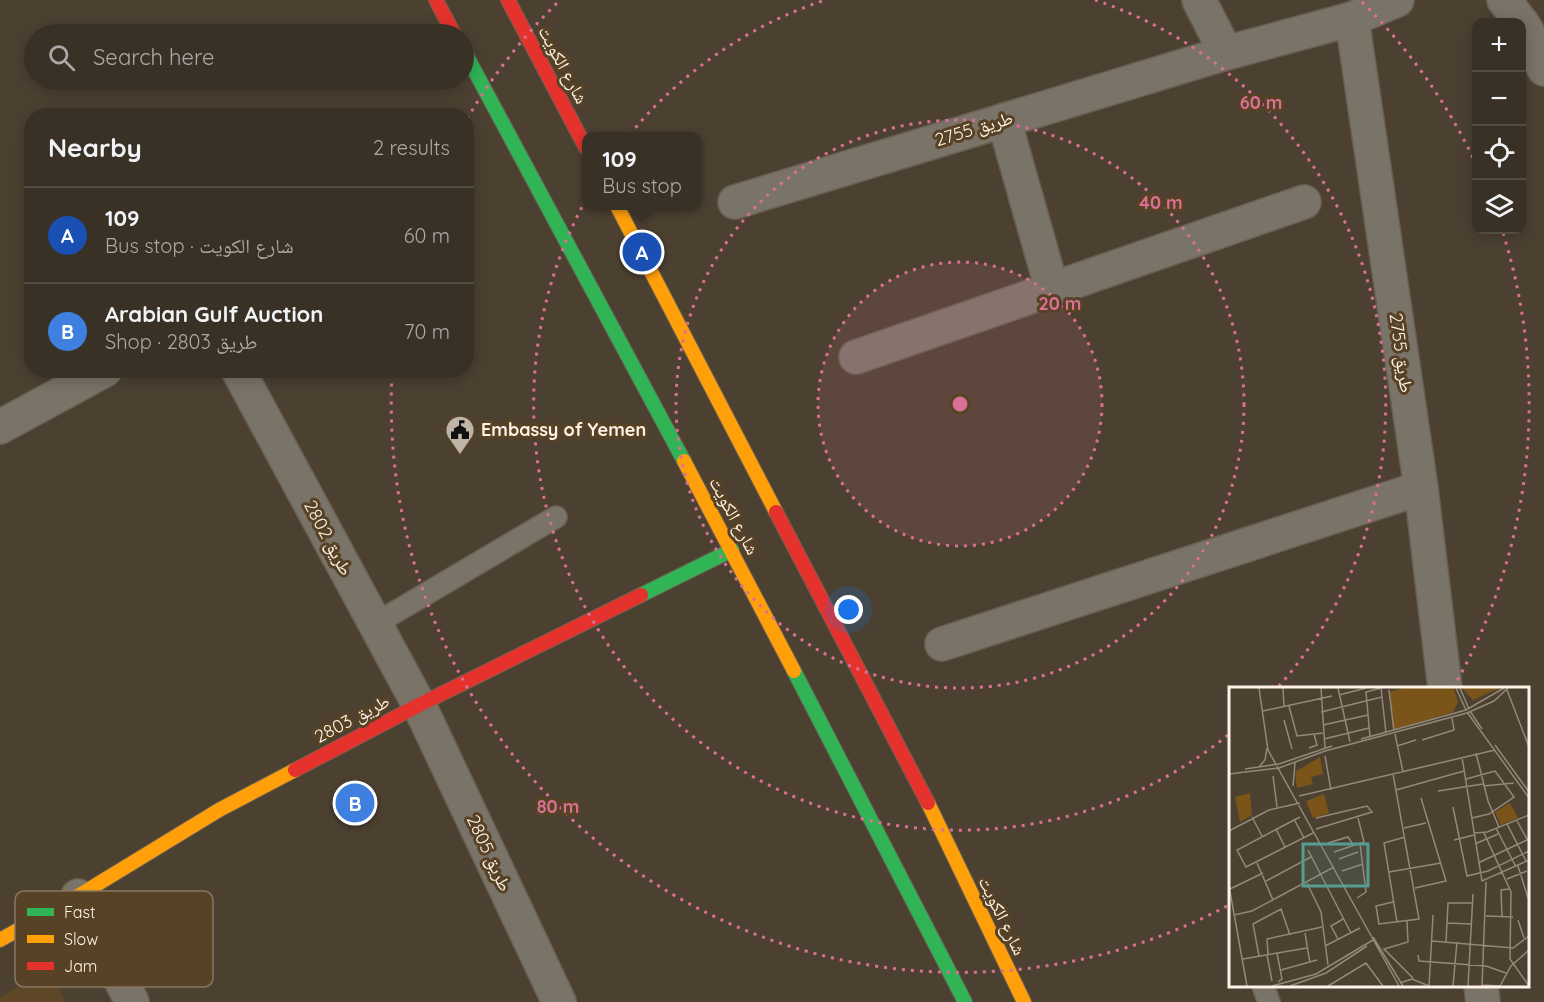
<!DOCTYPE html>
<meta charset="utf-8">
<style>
:root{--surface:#393125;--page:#443d32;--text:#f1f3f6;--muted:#aba9a7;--line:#534c42;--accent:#bfb5a7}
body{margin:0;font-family:Quicksand,"Noto Naskh Arabic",sans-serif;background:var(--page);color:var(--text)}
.controls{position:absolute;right:18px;top:18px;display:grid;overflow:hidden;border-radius:12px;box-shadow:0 3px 15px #0003}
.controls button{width:54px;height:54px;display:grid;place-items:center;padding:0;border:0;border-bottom:2px solid var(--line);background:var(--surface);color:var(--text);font:30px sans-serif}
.you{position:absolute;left:849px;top:610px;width:21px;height:21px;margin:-15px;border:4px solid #fff;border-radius:50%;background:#1a73e8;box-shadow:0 0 0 9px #1a73e833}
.badge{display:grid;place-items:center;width:39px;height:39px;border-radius:50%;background:var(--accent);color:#fff;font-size:20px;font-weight:700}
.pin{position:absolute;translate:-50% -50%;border:3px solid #fff;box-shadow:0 2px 6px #0006}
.popup{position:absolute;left:582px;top:132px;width:120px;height:78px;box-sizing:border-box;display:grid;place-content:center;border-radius:12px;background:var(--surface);filter:drop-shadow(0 2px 4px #0005);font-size:20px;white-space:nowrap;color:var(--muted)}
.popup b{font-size:22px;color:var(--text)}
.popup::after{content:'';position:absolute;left:50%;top:100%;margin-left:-12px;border:12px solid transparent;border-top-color:var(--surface)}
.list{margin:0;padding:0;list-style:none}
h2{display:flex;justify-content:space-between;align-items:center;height:78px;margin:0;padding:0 24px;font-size:26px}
h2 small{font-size:20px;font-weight:400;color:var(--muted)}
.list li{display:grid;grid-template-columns:39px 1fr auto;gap:18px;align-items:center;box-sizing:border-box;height:96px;padding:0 24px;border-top:2px solid var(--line)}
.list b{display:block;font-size:22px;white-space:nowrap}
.list p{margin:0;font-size:20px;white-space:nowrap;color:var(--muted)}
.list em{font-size:20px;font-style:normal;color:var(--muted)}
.icon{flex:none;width:33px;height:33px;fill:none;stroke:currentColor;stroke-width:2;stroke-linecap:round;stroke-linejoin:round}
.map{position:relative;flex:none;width:1544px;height:1002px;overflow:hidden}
.search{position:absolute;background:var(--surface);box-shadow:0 3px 15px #0003;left:24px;top:24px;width:450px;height:66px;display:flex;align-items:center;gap:15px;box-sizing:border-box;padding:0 21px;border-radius:33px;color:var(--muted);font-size:22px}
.panel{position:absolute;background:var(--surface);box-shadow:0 3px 15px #0003;left:24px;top:108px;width:450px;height:270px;border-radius:24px}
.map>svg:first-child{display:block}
.built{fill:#5e4727}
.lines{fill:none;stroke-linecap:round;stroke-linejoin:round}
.lane-casing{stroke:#696053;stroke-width:24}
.street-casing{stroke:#696053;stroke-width:36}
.fast-casing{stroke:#696053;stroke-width:16}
.slow-casing{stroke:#696053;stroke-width:16}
.jam-casing{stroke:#696053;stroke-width:16}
.lane{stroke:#7a7368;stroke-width:21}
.street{stroke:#7a7368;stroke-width:33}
.fast{stroke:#30b455;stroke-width:14}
.slow{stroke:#ff9f0a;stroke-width:14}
.jam{stroke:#e5322d;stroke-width:14}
.ring{fill:none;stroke:#da7093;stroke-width:3;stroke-dasharray:3 6}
.labels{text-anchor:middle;stroke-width:6;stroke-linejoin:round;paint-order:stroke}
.street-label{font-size:18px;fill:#fdf3e6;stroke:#574226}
.poi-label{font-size:18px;font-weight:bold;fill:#fdf3e6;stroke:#574226;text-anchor:start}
.inset-road{fill:none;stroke:#938879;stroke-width:1.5}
.view{fill:#569c92;fill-opacity:0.15;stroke:#569c92;stroke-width:3}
.inset-edge{fill:none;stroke:#fdf3e6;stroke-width:3}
.key{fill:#574226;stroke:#897760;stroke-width:1.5}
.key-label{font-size:16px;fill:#fdf3e6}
.centre{fill:#da7093;stroke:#574226;stroke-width:3}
.ring-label{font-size:18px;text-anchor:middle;font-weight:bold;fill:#da7093;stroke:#574226;stroke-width:6;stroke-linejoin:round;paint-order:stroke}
</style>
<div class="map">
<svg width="1544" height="1002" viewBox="0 0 1544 1002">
<rect width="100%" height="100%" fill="#4c4131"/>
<path class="built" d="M52 969 65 1002H0V997Z"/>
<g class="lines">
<g class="lane-casing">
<g id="lane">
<path d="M375 624 556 517"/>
<path d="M1263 986 1269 1002"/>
</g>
</g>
<g class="street-casing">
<g id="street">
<path d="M1199 0 1226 53"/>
<path d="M1504 0 1521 22"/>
<path d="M1352 19 1421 488 1445 688"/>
<path d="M1522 23 1527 31 1544 69"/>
<path d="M1004 120 1052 289"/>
<path d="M735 202 1226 53 1352 19 1397 0"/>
<path d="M856 357 1304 202"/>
<path d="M238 370 419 705 559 1002"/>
<path d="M0 427 105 370"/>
<path d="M942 644 1421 488"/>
<path d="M78 896 132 1002"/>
<path d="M1481 986 1483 1002"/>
</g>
</g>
<g class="fast-casing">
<g id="fast">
<path d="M464 51 684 461"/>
<path d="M641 595 732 550"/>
<path d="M794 671 965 1002"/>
</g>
</g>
<g class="slow-casing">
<g id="slow">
<path d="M617 206 776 512"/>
<path d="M684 461 794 671"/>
<path d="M928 803 1024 1002"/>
<path d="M0 940 78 896 219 810 295 770"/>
</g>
</g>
<g class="jam-casing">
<g id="jam">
<path d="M436 0 454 34"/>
<path d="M508 0 586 148"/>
<path d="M776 512 928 803"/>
<path d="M295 770 419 705 641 595"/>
</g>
</g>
<use href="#lane" class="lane"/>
<use href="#street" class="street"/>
<use href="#fast" class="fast"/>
<use href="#slow" class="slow"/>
<use href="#jam" class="jam"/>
</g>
<circle cx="960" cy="404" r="142" fill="#da7093" fill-opacity=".12"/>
<g class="ring">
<circle cx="960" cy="404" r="142"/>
<circle cx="960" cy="404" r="284"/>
<path d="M1228 735A426 426 0 1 1 825 0M1095 0A426 426 0 0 1 1279 686"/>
<path d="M1227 906A569 569 0 0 1 392 374M467 119A569 569 0 0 1 558 2M1362 2A569 569 0 0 1 1476 164M1503 233A569 569 0 0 1 1453 688"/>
</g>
<defs>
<g id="civic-pin" transform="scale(1.5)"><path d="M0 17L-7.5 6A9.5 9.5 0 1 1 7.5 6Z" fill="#bfb5a7" stroke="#574226"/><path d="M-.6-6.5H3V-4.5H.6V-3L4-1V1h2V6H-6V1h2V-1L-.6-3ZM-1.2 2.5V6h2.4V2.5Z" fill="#111"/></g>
</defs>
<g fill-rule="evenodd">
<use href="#civic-pin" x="460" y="430"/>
</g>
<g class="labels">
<g class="street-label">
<text transform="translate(563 65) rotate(62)" y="6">شارع الكويت</text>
<text transform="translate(974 129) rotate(-17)" y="6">طريق 2755</text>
<text transform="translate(1401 353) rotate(82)" y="6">طريق 2755</text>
<text transform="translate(734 516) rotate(62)" y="6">شارع الكويت</text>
<text transform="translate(328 538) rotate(62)" y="6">طريق 2802</text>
<text transform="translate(352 719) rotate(-28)" y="6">طريق 2803</text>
<text transform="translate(489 853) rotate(65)" y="6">طريق 2805</text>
<text transform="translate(1002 916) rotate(64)" y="6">شارع الكويت</text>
</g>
<g class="poi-label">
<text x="481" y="436">Embassy of Yemen</text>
</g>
</g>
<g transform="translate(1229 687)">
<rect width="300" height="300" fill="#4c4131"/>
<path d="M174 1H225L229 15 224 25 164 43 160 5ZM233 1H271L244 13ZM91 70 94 87 82 90 84 97 68 101 66 85ZM21 106 23 128 11 135 6 110ZM95 107 100 126 84 131 77 114ZM281 116 289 131 272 138 266 125Z" fill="#7a5418"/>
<path class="inset-road" d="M30 1 39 63 170 299M54 1 55 20M92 1 96 61M109 1 121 55M152 1 157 46M227 1 237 23M231 1 240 22M160 3 165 44M278 3 300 60M110 8 137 1M60 19 68 49 94 46M34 24 103 9M241 24 253 42M92 25 153 10M238 25 300 111M55 33 63 62M94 38 139 28M166 47 174 85M141 50 137 5 152 1M95 52 140 41M132 52 237 23 275 1M193 53 225 43 223 31M266 58 300 105M168 59 187 53M80 61 88 58 85 47M247 66 259 114 270 140M96 69 102 103M233 70 253 194 300 173M30 80 36 73 38 61M16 82 50 77 103 59M0 87 50 81 96 64 238 26 265 14 279 1M164 87 190 232 150 237 147 219 164 215M44 89 48 120M237 92 266 84 285 110 260 127 243 131M64 99 66 76M254 99 285 96M167 103 235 84M209 104 254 97M70 109 266 63M224 120 238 189 259 184 300 164M23 130 33 149M71 130 8 163 17 180 84 146M87 131 138 119 143 125 87 142M65 132 75 151M288 134 298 152M278 137 297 174M175 141 197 136M267 141 287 180M47 142 56 160M0 144 40 123 71 116M245 146 258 145 300 128M255 146 282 205 281 272 300 299M225 153 245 148M99 156 119 150 125 159M246 157 269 147M79 163 122 246M105 165 135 155 129 131M110 172 129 165M28 176 44 213M249 176 300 152M289 179 300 214M113 184 134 177M160 185 212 176M278 192 298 184M37 194 82 170M77 194 92 225 99 278M0 199 18 299M186 201 217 194 192 111M1 202 34 186M128 211 137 205 131 157M5 228 23 224 105 180M257 229 284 230M273 229 272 203 281 202M289 233 295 251M178 234 179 255 155 262 184 291M168 235 155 156 176 150M218 236 242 237M76 246 81 276M144 250 174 299M109 252 102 239 114 232M203 254 284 261 300 249M217 255 219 216H243M96 259 131 241M48 266 53 292 49 295M39 267 38 252 93 240M38 268 43 294M189 268 190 274 257 279 277 286M30 269 24 237 52 222 61 248M14 272 78 261M52 283 88 273M171 296 183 292 200 299M253 298 271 299M43 299 87 287 144 253M61 299 97 286 138 259M99 299 137 276 154 299M200 299 204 228M224 299 228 255M239 299 244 207M253 299 257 195M271 299 282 279 300 263"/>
<path class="view" d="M74 157H139V199H74Z"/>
<rect width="300" height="300" class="inset-edge"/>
</g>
<rect x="15" y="891" width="198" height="96" rx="9" class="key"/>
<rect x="27" y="908" width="27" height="8" fill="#30b455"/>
<rect x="27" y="935" width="27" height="8" fill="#ff9f0a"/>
<rect x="27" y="962" width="27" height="8" fill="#e5322d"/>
<g class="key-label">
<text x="64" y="918">Fast</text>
<text x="64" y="945">Slow</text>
<text x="64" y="972">Jam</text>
</g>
<circle cx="960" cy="404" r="9" class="centre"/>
<g class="ring-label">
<text x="1261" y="109">60 m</text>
<text x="1161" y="209">40 m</text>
<text x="1060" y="310">20 m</text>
<text x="558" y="813">80 m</text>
</g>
</svg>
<div class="controls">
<button>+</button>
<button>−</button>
<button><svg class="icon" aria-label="locate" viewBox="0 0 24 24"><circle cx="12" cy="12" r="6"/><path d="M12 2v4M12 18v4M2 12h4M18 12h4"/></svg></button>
<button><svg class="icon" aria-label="layers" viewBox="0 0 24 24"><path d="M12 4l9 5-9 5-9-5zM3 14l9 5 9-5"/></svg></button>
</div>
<div class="you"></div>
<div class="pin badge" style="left:642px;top:252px;background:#1a4fb4">A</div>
<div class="popup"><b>109</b>Bus stop</div>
<div class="pin badge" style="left:355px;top:803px;background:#3f7fe0">B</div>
<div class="search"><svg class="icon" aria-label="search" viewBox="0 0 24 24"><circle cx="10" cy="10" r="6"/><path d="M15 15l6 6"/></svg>Search here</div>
<section class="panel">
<h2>Nearby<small>2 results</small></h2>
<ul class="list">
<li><span class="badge" style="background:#1a4fb4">A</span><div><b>109</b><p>Bus stop · شارع الكويت</p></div><em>60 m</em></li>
<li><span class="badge" style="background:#3f7fe0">B</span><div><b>Arabian Gulf Auction</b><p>Shop · طريق 2803</p></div><em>70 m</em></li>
</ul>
</section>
</div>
